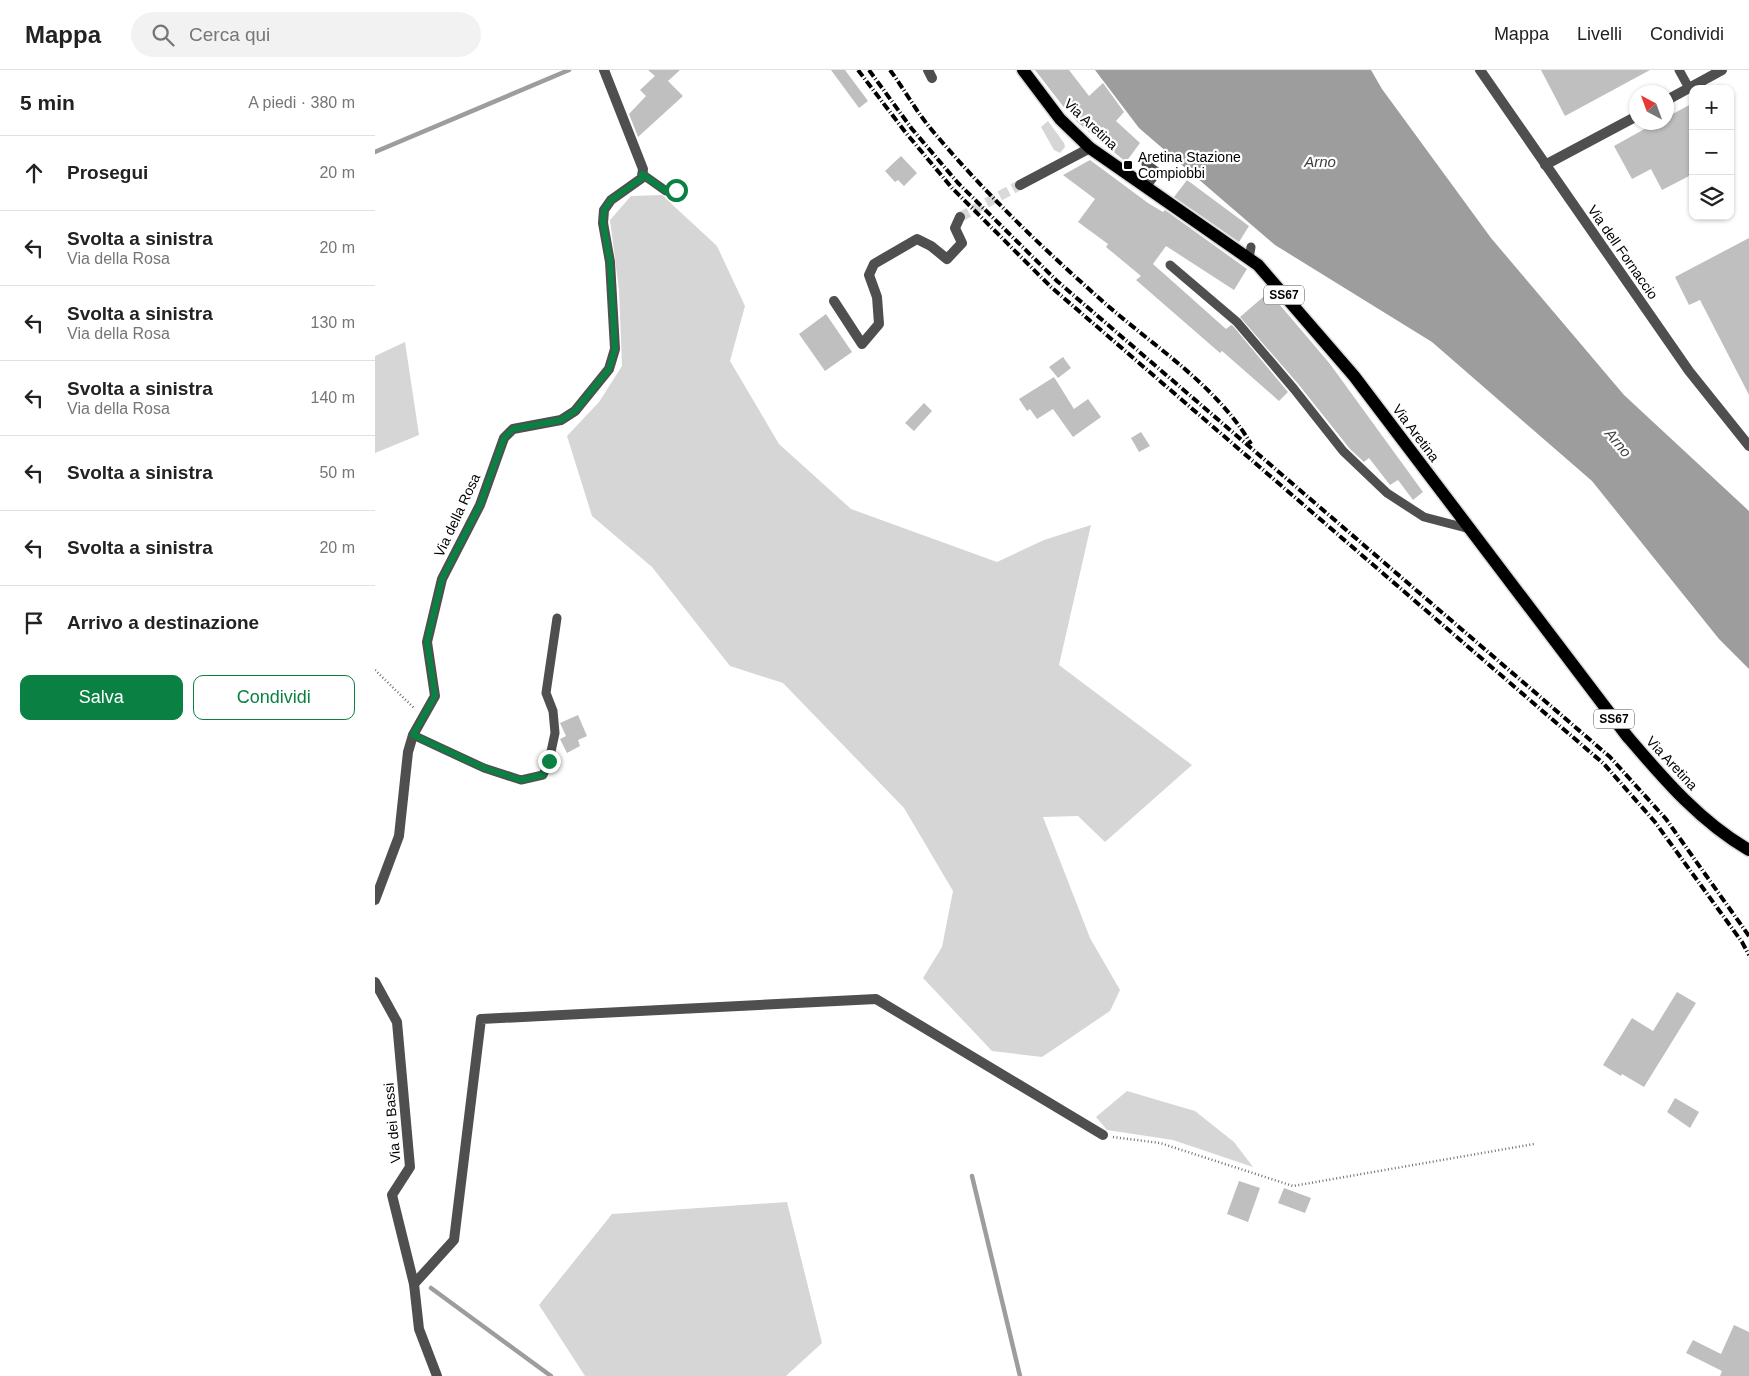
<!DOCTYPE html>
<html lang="it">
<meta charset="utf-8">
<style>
:root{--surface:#fff;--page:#f2f2f2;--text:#222;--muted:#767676;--line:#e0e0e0;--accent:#0b8043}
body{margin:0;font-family:Helvetica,sans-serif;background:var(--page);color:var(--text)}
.controls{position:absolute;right:15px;top:15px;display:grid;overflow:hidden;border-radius:10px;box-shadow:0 1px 4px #0004}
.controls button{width:45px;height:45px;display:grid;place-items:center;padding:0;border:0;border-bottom:1px solid var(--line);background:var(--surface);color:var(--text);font:25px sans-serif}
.compass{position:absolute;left:1254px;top:15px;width:45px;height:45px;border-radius:50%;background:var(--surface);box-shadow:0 1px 4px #0004;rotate:319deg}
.stop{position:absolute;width:15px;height:15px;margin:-11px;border:4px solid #0b8043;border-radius:50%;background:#fff}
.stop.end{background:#0b8043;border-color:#fff;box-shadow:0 1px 5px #0008}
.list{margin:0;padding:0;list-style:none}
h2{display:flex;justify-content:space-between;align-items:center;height:65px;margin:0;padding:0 20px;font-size:21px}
h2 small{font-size:16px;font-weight:400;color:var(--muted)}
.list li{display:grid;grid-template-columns:32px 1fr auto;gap:15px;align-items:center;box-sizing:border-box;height:75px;padding:0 20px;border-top:1px solid var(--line)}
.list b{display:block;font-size:19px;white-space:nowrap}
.list p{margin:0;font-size:16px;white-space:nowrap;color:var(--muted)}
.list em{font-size:16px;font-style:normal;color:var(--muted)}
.actions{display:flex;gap:10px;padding:15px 20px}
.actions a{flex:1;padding:11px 0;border:1px solid var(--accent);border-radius:10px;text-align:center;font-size:18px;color:var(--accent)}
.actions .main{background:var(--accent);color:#fff}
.icon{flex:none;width:28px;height:28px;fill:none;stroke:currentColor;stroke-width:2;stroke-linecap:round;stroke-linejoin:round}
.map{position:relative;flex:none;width:1374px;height:1306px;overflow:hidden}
header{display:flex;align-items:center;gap:30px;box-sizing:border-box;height:70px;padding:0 25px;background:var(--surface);border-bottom:1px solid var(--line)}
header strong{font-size:24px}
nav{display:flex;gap:28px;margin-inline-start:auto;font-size:18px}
.search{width:350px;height:45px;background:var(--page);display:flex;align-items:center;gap:12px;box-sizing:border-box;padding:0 18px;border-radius:28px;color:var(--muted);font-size:19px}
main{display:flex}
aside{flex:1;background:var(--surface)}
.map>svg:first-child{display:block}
.green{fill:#d6d6d6}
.water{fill:#9d9d9d}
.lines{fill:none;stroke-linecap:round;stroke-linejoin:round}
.stream{stroke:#9d9d9d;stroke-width:4.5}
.building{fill:#bfbfbf}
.street-tunnel{stroke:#d9d9d9;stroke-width:10;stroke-dasharray:10 5;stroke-linecap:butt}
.primary-casing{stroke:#dbdbdb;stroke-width:15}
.path{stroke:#717171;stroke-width:2.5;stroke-dasharray:1 2.5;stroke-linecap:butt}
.lane{stroke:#4f4f4f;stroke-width:9}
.street{stroke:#4f4f4f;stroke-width:10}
.primary{stroke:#000;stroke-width:12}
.rail{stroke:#000;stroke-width:4;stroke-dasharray:8 2.5 1 2.5;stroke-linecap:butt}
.route{stroke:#0b8043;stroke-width:6}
.poi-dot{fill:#000;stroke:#fff;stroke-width:2}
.labels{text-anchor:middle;stroke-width:4.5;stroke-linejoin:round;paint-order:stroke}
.shield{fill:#fff;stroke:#4c4c4c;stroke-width:1}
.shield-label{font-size:12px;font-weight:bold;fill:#000}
.street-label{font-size:14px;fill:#000;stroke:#fff}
.poi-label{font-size:14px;fill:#000;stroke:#fff;text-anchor:start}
.water-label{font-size:15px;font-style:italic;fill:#3e3e3e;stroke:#fff}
</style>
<header>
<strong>Mappa</strong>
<div class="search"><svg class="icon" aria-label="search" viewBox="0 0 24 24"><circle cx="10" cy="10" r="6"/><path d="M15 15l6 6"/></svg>Cerca qui</div>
<nav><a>Mappa</a><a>Livelli</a><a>Condividi</a></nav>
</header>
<main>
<aside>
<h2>5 min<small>A piedi · 380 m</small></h2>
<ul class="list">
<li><svg class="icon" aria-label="ahead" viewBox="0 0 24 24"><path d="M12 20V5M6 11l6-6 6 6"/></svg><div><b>Prosegui</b></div><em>20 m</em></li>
<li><svg class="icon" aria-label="left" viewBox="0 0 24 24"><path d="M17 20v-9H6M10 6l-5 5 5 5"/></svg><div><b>Svolta a sinistra</b><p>Via della Rosa</p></div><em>20 m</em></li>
<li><svg class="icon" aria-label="left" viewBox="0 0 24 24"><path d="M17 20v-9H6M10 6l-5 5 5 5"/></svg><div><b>Svolta a sinistra</b><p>Via della Rosa</p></div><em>130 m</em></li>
<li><svg class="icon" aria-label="left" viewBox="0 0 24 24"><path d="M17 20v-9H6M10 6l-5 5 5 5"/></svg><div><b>Svolta a sinistra</b><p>Via della Rosa</p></div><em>140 m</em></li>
<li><svg class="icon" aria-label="left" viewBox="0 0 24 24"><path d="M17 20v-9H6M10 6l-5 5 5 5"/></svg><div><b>Svolta a sinistra</b></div><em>50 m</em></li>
<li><svg class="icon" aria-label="left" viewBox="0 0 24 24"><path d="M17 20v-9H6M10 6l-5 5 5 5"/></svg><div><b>Svolta a sinistra</b></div><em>20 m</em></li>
<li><svg class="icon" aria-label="arrive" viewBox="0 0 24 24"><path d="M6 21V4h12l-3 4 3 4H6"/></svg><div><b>Arrivo a destinazione</b></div></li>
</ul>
<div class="actions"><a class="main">Salva</a><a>Condividi</a></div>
</aside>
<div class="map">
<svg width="1374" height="1306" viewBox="0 0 1374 1306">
<rect width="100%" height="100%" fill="#fff"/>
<g class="green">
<path d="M673 51 689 73 690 77 685 83 679 80 666 57Z"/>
<path d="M287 125 342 176 370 236 355 291 404 374 476 439 622 492 669 470 716 455 684 595 817 695 730 772 703 746 668 747 715 868 745 920 735 941 667 987 617 981 548 908 567 877 578 821 529 738 408 613 355 596 277 497 217 446 192 366 224 332 247 296 244 220 235 150 256 126Z"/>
<path d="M30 272 44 365 0 383V286Z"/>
<path d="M752 1021 820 1041 859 1072 878 1097 798 1070 732 1060 721 1047Z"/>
<path d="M412 1132 447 1273 411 1306H210L164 1235 237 1144Z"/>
</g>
<path class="water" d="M720 0H996L1007 19 1116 168 1249 325 1374 441V599L1344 569 1217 411 1057 272 900 175 764 58Z"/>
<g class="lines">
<g class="stream">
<path d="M0 82 194 0"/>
<path d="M597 1106 645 1306"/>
<path d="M56 1218 176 1306"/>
</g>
</g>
<g class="building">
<path d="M273 0H305L293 11 308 26 263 67 254 44 271 26 265 20 280 6Z"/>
<path d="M456 0H470L493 31 484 38Z"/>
<path d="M660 0H694L714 26 728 13 749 42 741 51 765 73 751 92 702 52 692 39 691 40Z"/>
<path d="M1166 0H1275L1190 46Z"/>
<path d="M1318 33V104L1287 120 1276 99 1257 109 1239 76 1282 52H1292V47Z"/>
<path d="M526 86 542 103 529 116 523 110 520 112 510 101Z"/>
<path d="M715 90 773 133 788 142 790 140 872 199 859 220 791 176 778 194 851 259 856 255 858 256 913 322 904 331 847 281 845 283 761 210 766 206 731 177 733 174 703 152 720 129 688 105Z"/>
<path d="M812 110 874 156 864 172 799 127Z"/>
<path d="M1374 168V325L1325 230 1314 235 1300 207Z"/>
<path d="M894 222 955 294 1048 422 1038 430 1023 410 1015 415 994 388 989 392 975 379 924 315 865 247Z"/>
<path d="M451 244 477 282 450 301 424 264Z"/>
<path d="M688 287 696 298 683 308 674 297Z"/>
<path d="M679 307 699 339 713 329 726 347 698 367 678 339 662 349 655 339 652 341 644 329Z"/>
<path d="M549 333 557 341 539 361 530 353Z"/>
<path d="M766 362 775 376 764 382 756 368Z"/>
<path d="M203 645 212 666 203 670 205 676 192 683 185 669 191 666 185 653Z"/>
<path d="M1302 922 1321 933 1269 1017 1247 1004 1246 1006 1228 995 1257 948 1278 961Z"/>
<path d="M1300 1028 1324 1042 1315 1058 1292 1042Z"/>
<path d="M864 1111 885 1118 873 1152 852 1144Z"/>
<path d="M909 1118 936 1128 930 1143 903 1133Z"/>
<path d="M1359 1255 1374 1262V1306H1345L1347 1301 1311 1283 1318 1270 1346 1284Z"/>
</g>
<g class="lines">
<path class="street-tunnel" d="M585 147 645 115"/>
<g class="primary-casing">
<path id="primary" d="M648 0 685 49 715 78 883 195 979 306 1252 666C1288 708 1325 752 1374 780"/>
</g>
<g class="path">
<path d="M0 600 40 639"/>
<path d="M738 1067 785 1073 918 1116 1159 1074"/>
</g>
<g class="lane">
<path d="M1304 0 1314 18"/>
<path d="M267 104 291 121 301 120"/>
<path d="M771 117 782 102 771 94"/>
<path d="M874 189 876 177"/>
<path d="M795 195 862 252 919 319 968 381 1012 423 1049 447 1095 459"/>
<path d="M38 665 109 698 146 710 168 705 174 691 180 663 178 641 171 623 182 548"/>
</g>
<g class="street">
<path d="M553 0 557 8"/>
<path d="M1105 0 1314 301 1374 376"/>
<path d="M1292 30 1347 0"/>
<path d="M1170 95 1262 46"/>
<path d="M645 115 715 78"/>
<path d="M459 231 487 274 504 254 502 227 494 205 499 194 542 169 556 176 572 189 587 173 580 158 585 147"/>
<path d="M0 830 24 766 33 682 38 665 60 626 52 572 67 509 105 435 129 368 138 359 186 350 200 341 234 299 240 279 235 192 228 153 229 140 236 130 267 108 268 99 229 0"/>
<path d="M0 912 22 952 35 1097 17 1125 39 1214 44 1259 62 1306"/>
<path d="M39 1214 79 1170 106 949 501 929 728 1065"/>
</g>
<use href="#primary" class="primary"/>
<g class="rail">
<path d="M483 0 531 63 577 118 676 217 1229 694 1280 752 1367 872 1374 885"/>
<path d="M494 0 537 59 583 113 682 211 1235 687 1291 749 1374 866"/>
<path d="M515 0C529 19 541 41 556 59 607 120 664 175 724 228 776 275 840 313 876 374"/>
</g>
</g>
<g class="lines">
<path class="route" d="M174 691 168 705 146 710 109 698 38 665 60 626 52 572 67 509 105 435 129 368 138 359 186 350 200 341 234 299 240 279 235 192 228 153 229 140 236 130 267 108V104L291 121 301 120"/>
</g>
<rect class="poi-dot" x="748" y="90" width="10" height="10" rx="2.5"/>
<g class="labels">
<g class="shield">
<rect x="889" y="215.5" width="40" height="19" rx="4"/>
<rect x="1219" y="639.5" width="40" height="19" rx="4"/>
</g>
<g class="shield-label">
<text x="909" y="229">SS67</text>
<text x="1239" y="653">SS67</text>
</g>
<g class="street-label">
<text transform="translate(716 54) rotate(43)" y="5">Via Aretina</text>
<text transform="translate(1248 182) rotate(55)" y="5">Via dell Fornaccio</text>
<text transform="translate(1041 363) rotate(53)" y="5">Via Aretina</text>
<text transform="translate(82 445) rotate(-65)" y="5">Via della Rosa</text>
<text transform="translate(1297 693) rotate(47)" y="5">Via Aretina</text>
<text transform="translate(17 1053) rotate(-95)" y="5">Via dei Bassi</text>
</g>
<g class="poi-label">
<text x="763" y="92">Aretina Stazione<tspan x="763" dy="16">Compiobbi</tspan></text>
</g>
<g class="water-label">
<text x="945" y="97">Arno</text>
<text transform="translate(1243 373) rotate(50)" y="5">Arno</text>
</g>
</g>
</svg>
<div class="controls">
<button>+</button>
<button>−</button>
<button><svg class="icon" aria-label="layers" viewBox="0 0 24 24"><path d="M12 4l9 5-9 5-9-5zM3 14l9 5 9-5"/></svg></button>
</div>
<svg class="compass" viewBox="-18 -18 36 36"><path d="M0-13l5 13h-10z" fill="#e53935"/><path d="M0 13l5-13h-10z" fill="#767676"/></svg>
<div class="stop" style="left:301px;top:120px"></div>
<div class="stop end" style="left:174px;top:691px"></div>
</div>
</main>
